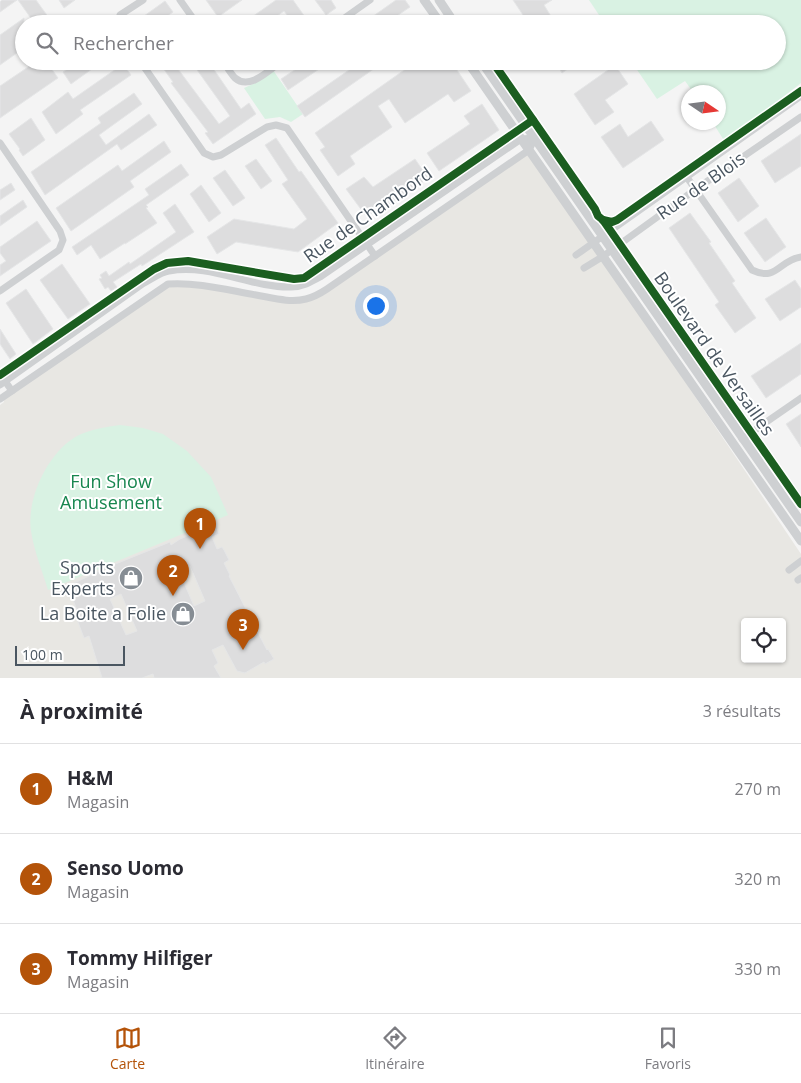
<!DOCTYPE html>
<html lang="fr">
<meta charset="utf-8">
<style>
:root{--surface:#fff;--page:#f7f7f7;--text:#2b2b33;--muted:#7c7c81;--line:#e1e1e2;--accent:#b45309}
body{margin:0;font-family:"Open Sans",sans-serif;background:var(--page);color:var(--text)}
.controls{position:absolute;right:15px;bottom:15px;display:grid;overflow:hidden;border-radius:5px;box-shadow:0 1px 4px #0004}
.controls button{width:45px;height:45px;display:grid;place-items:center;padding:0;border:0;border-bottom:1px solid var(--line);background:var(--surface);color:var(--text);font:25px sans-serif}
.compass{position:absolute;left:681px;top:85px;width:45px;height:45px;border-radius:50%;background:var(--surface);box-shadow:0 1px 4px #0004;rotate:103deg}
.scale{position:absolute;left:15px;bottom:12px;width:110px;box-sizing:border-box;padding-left:5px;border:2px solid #4a5661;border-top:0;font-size:14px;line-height:18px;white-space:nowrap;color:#4a5661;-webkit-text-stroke:4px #fff;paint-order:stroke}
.you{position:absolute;left:375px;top:305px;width:18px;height:18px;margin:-12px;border:4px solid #fff;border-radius:50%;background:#1a73e8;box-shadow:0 0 0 8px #1a73e833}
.badge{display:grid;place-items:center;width:32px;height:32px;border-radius:50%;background:var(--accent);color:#fff;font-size:16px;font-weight:700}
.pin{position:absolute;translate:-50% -41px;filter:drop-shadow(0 1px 2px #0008)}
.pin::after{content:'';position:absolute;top:26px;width:18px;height:15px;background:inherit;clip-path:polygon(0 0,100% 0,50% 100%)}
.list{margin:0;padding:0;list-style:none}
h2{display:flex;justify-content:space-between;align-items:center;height:65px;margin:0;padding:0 20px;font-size:21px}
h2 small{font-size:16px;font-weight:400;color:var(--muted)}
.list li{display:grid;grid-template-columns:32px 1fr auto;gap:15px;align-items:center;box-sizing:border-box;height:90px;padding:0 20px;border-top:1px solid var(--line)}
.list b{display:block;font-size:19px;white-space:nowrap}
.list p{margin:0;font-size:16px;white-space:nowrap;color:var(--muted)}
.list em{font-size:16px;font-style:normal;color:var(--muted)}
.icon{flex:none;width:28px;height:28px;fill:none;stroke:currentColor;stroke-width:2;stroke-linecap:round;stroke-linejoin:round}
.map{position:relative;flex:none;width:801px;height:678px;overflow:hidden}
.search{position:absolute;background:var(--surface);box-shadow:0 1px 4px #0004;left:15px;right:15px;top:15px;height:55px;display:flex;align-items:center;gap:12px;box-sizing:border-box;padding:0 18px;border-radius:28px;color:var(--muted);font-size:19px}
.sheet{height:335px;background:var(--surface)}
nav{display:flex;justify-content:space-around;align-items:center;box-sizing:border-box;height:70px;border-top:1px solid var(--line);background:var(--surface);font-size:14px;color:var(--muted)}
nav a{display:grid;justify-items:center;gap:2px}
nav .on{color:var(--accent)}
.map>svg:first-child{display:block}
.commercial{fill:#e8e7e3;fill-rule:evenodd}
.green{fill:#d9f2e3}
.building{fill:#ddddde;stroke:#e5e6e7;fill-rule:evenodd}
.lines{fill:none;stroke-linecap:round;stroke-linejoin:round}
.minor{stroke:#ced0d2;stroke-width:7}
.tertiary{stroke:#ced0d2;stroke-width:9}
.cycleway-casing{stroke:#fff;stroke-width:11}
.cycleway{stroke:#1b5e20;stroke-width:8}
.labels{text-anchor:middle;stroke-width:4;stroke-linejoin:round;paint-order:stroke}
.street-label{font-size:18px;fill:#4a5661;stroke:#fff}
.park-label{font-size:18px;fill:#17864f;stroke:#fff}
.poi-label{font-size:18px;fill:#4a5661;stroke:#fff;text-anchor:end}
</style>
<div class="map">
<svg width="801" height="678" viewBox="0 0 801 678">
<rect width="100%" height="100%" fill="#f4f4f4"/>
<path class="commercial" d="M529 150 801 554V678H0V405L4 402 3 397 168 284 293 300 327 289ZM745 622H782V659H745Z"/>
<g class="green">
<path d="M589 0H801V83L725 142 713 123 718 122V92H693L685 81 657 99 631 61H777V24H605Z"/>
<path d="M273 70 303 114 291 122 280 117 265 119 244 88 255 83Z"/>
<path d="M120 425 143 428 163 434 187 451 211 477 228 515 48 590C42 570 34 551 31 531 26 498 49 450 79 435 92 429 106 427 120 425Z"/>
</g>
<g class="building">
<path d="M2 0H17L0 12V2Z"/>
<path d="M18 0H36L49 18 40 24H35Z"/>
<path d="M59 0H75L64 8Z"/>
<path d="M206 0H242L218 17Z"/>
<path d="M276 0H293L310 24H294L284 11 266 24H242Z"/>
<path d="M315 0H331L336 8 326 15Z"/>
<path d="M396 0H405L410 7 385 24H362Z"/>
<path d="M513 0H552L544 5 552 18 544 24H529Z"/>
<path d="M165 1 173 12 156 24H133Z"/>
<path d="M24 18V48L0 65V35Z"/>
<path d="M37 61H46L58 78 0 118V86Z"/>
<path d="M80 61H103L71 84 63 72Z"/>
<path d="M158 61H174L180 69H178L219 124 230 116 195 67 204 61H208L241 109 249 103 256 114 213 144 205 133 208 132 171 83 173 82Z"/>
<path d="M243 61H261L249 70Z"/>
<path d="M308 61H331L288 90 281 79Z"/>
<path d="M362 61H385L305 117 297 106Z"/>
<path d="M417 61H451L471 91 454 102 448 94 405 123 389 99 378 106 392 127 350 156 355 164 338 176 320 150 325 147 315 133Z"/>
<path d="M555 61H579L562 73Z"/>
<path d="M123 64 131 75 80 110 83 114 56 134 42 112 68 92 73 99Z"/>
<path d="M615 65 628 84 605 100 614 112 595 125 574 94Z"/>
<path d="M134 93 142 104 99 135 106 145 149 114 157 125 121 150 117 144 45 195 31 172 101 123 98 118Z"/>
<path d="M482 104 499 130 439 171 427 153 470 124 464 116Z"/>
<path d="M31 118 45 140 23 156 19 150 20 149 9 134Z"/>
<path d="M651 121 664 140 623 168 601 137 620 124 628 137Z"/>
<path d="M801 134V166L775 183 761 161Z"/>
<path d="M276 138 299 172 301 171 338 223 298 252 236 242 217 254 207 237 234 219 294 229 307 219 282 184 288 180 265 145Z"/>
<path d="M164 141 171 152 130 181 134 187 71 231 56 208 118 165 122 171Z"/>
<path d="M256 159 272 181 261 189 245 166Z"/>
<path d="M415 159 428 178 388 206 366 216 346 189 364 177 373 187Z"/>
<path d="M181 164 189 175 146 205 148 207 146 208 157 223 125 244V243L100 259 91 245 77 255 72 247 149 195 145 189Z"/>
<path d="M225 170 245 198 233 206 213 178Z"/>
<path d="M739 178 759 206 738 222 718 193Z"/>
<path d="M11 183 15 190 0 200V190Z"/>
<path d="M201 185 221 213 209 222 190 194Z"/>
<path d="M23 200 27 207 0 226V216Z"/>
<path d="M175 204 194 232 142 266 141 264 113 282 117 287 111 291 108 287 105 289 99 279 102 278 100 275 106 271 109 276 129 262 130 264 176 232 163 213Z"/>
<path d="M690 213 711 242 709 243 735 281 732 283 756 318 735 333 715 305 719 302 669 228Z"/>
<path d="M766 218 786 247 765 262 744 233Z"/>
<path d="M37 221 51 241 0 276V265L6 261 0 253V247Z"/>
<path d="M62 264 90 304 68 319 40 280Z"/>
<path d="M795 280 801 289V307L780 321 765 299Z"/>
<path d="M26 289 53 329 33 344 6 303Z"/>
<path d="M0 329 16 354 10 359 0 344Z"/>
<path d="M801 343V374L766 398 751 376Z"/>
<path d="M801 414V447L786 424Z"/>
<path d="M216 524 219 534 212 537 217 549 222 547 224 550 229 560 224 563 230 575 229 576 267 650 268 649 274 659 265 664 264 662 245 673 237 671 223 645 212 650 218 663 214 666 221 678H154L153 674 142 678H102L89 636 84 638 76 617 79 616 68 586 108 567 170 542 171 545 180 539ZM190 566 205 601 194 606 179 571ZM121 594 137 631 126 635 110 599Z"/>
</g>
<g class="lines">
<g class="minor">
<path d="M180 0 197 24"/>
<path d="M118 24 120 15 143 0"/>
<path d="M336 24 370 0"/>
<path d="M140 61 204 153 213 157 221 155 267 127 276 125 287 128 375 256"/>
<path d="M223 61C227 67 231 74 235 78 250 91 270 69 282 61"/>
<path d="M0 143 60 231 63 240 59 250 0 291"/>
<path d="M686 176 752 270C777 282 779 260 801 257"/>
<path d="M576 255 801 96"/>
<path d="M584 268 602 257 696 189 801 117"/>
<path d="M0 374 12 391"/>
<path d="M0 385 144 283C152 279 161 272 169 271 210 263 251 288 291 287 302 287 311 282 320 277L521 139 535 138 529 150 327 289C321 293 314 297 306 299 290 303 273 298 256 295 227 290 198 282 168 284L0 399"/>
<path d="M742 439 801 398"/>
<path d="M789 570 801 561"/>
<path d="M798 580 801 578"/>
</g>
<g class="tertiary">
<path d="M424 0 441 24"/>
<path d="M439 0 455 24"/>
<path d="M467 61 801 541"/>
<path d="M481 61 801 522"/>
</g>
<g class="cycleway-casing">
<g id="cycleway">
<path d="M492 61 595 209 598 216 603 220 801 504"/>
<path d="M603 220 612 222 617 220 801 91"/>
<path d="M0 375 154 269 167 263 188 261 294 279 304 278 533 120"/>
</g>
</g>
<use href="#cycleway" class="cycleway"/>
</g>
<defs>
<g id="shop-disc" transform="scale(1.25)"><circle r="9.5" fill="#868d94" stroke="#fff"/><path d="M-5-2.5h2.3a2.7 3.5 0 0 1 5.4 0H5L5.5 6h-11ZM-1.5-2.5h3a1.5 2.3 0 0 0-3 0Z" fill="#fff"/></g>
</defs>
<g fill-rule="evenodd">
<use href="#shop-disc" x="131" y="578"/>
<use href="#shop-disc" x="183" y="614"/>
</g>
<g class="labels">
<g class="street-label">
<text transform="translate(701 186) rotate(-35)" y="6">Rue de Blois</text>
<text transform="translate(368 215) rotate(-35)" y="6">Rue de Chambord</text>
<text transform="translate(714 354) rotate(55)" y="6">Boulevard de Versailles</text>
</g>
<g class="park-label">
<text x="111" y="488">Fun Show<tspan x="111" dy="21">Amusement</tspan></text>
</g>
<g class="poi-label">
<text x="114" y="574">Sports<tspan x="114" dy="21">Experts</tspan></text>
<text x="166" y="620">La Boite a Folie</text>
</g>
</g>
</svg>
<div class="controls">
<button><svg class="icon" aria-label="locate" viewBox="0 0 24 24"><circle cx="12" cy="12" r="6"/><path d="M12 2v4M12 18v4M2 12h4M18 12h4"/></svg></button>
</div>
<svg class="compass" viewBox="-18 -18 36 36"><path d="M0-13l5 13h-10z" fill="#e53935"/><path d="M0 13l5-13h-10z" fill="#7c7c81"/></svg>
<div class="scale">100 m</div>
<div class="you"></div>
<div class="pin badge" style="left:200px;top:549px">1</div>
<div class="pin badge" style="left:173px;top:596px">2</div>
<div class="pin badge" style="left:243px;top:650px">3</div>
<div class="search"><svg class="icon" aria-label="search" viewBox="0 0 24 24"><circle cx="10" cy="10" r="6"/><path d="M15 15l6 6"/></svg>Rechercher</div>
</div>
<section class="sheet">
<h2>À proximité<small>3 résultats</small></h2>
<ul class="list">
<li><span class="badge">1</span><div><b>H&amp;M</b><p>Magasin</p></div><em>270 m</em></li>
<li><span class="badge">2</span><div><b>Senso Uomo</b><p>Magasin</p></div><em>320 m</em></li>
<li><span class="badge">3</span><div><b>Tommy Hilfiger</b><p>Magasin</p></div><em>330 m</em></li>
</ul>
</section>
<nav>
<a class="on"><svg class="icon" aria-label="map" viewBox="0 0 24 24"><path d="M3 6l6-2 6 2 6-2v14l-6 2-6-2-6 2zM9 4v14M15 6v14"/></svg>Carte</a>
<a><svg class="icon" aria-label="directions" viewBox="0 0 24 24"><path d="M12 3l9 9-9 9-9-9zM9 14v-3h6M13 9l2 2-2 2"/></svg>Itinéraire</a>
<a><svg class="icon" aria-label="saved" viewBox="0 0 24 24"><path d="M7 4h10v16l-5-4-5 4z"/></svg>Favoris</a>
</nav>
